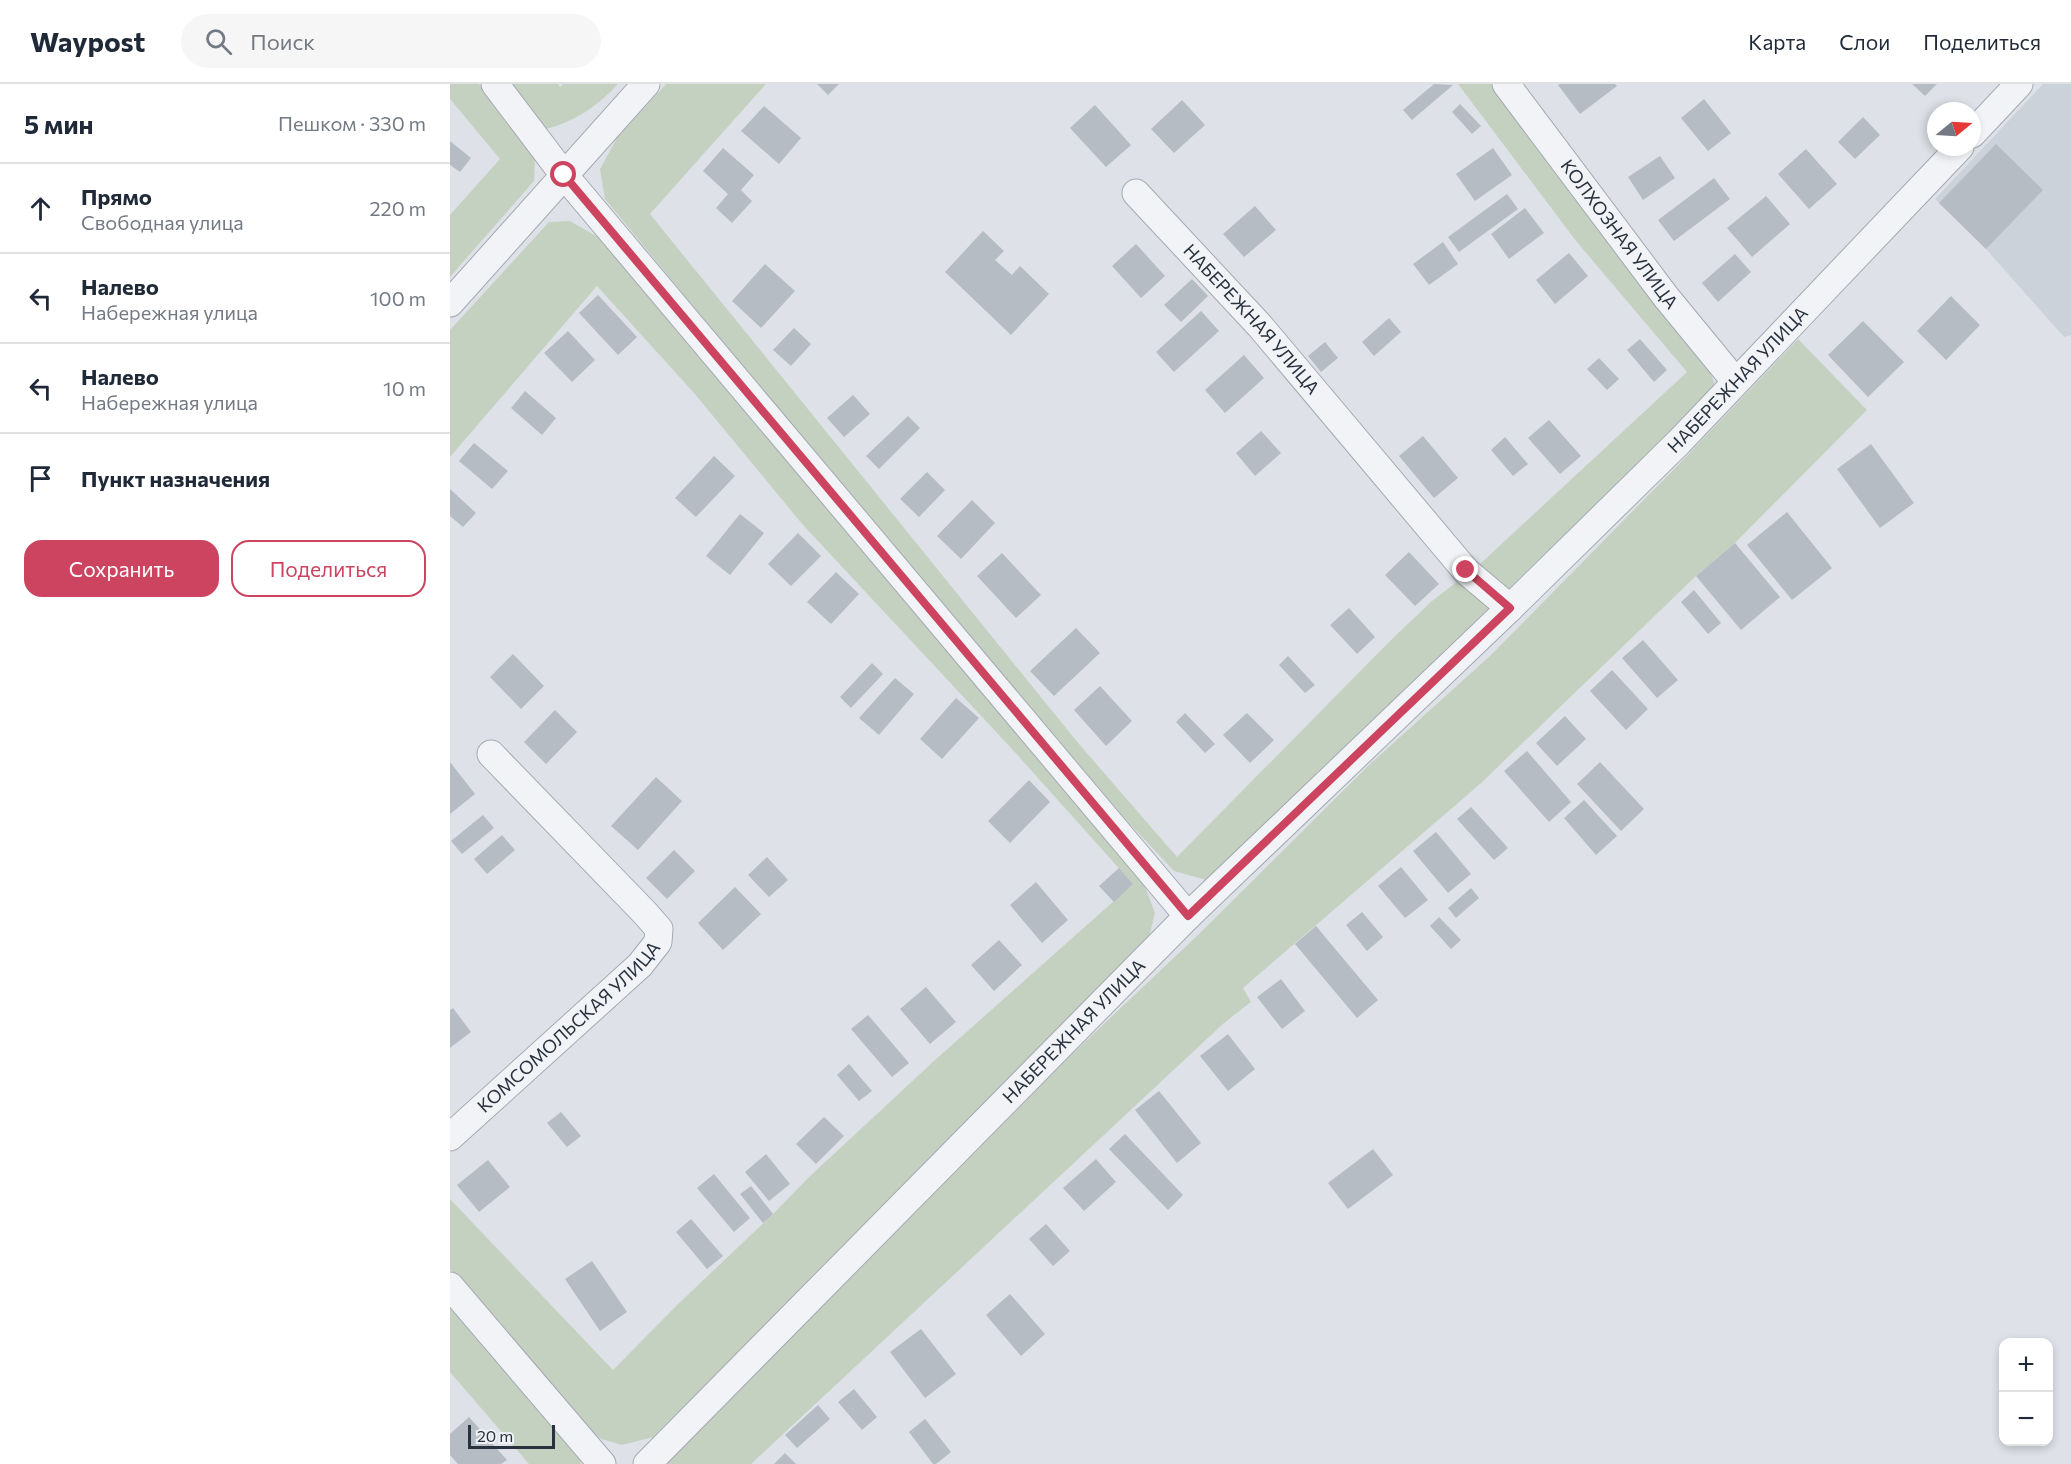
<!DOCTYPE html>
<html lang="ru">
<meta charset="utf-8">
<style>
:root{--surface:#fff;--page:#f6f6f7;--text:#1f2937;--muted:#747a83;--line:#e0e1e3;--accent:#cc445f}
body{margin:0;font-family:Commissioner,sans-serif;background:var(--page);color:var(--text)}
.controls{position:absolute;right:18px;bottom:18px;display:grid;overflow:hidden;border-radius:12px;box-shadow:0 3px 9px #0003}
.controls button{width:54px;height:54px;display:grid;place-items:center;padding:0;border:0;border-bottom:2px solid var(--line);background:var(--surface);color:var(--text);font:30px sans-serif}
.compass{position:absolute;left:1477px;top:18px;width:54px;height:54px;border-radius:50%;background:var(--surface);box-shadow:0 3px 9px #0003;rotate:72deg}
.scale{position:absolute;left:18px;bottom:15px;width:87px;box-sizing:border-box;padding-left:6px;border:3px solid #28313e;border-top:0;font-size:16px;line-height:21px;white-space:nowrap;color:#28313e;-webkit-text-stroke:4px #eef1f5;paint-order:stroke}
.stop{position:absolute;width:18px;height:18px;margin:-14px;border:4px solid #cc445f;border-radius:50%;background:#fff}
.stop.end{background:#cc445f;border-color:#fff;box-shadow:0 2px 6px #0008}
.list{margin:0;padding:0;list-style:none}
h2{display:flex;justify-content:space-between;align-items:center;height:78px;margin:0;padding:0 24px;font-size:26px}
h2 small{font-size:20px;font-weight:400;color:var(--muted)}
.list li{display:grid;grid-template-columns:39px 1fr auto;gap:18px;align-items:center;box-sizing:border-box;height:90px;padding:0 24px;border-top:2px solid var(--line)}
.list b{display:block;font-size:22px;white-space:nowrap}
.list p{margin:0;font-size:20px;white-space:nowrap;color:var(--muted)}
.list em{font-size:20px;font-style:normal;color:var(--muted)}
.actions{display:flex;gap:12px;padding:18px 24px}
.actions a{flex:1;padding:14px 0;border:2px solid var(--accent);border-radius:18px;text-align:center;font-size:21px;color:var(--accent)}
.actions .main{background:var(--accent);color:#fff}
.icon{flex:none;width:33px;height:33px;fill:none;stroke:currentColor;stroke-width:2;stroke-linecap:round;stroke-linejoin:round}
.map{position:relative;flex:none;width:1621px;height:1380px;overflow:hidden}
header{display:flex;align-items:center;gap:36px;box-sizing:border-box;height:84px;padding:0 30px;background:var(--surface);border-bottom:2px solid var(--line)}
header strong{font-size:28px}
nav{display:flex;gap:33px;margin-inline-start:auto;font-size:21px}
.search{width:420px;height:54px;background:var(--page);display:flex;align-items:center;gap:15px;box-sizing:border-box;padding:0 21px;border-radius:33px;color:var(--muted);font-size:22px}
main{display:flex}
aside{flex:1;background:var(--surface)}
.map>svg:first-child{display:block}
.built{fill:#ccd2da}
.green{fill:#c5d1c0}
.building{fill:#b6bcc4}
.lines{fill:none;stroke-linecap:round;stroke-linejoin:round}
.minor-casing{stroke:#a4a9b2;stroke-width:29}
.minor{stroke:#f1f3f6;stroke-width:27}
.route{stroke:#cc445f;stroke-width:8}
.labels{text-anchor:middle;stroke-width:4.5;stroke-linejoin:round;paint-order:stroke}
.street-label{font-size:18px;fill:#28313e;stroke:#eef1f5}
</style>
<header>
<strong>Waypost</strong>
<div class="search"><svg class="icon" aria-label="search" viewBox="0 0 24 24"><circle cx="10" cy="10" r="6"/><path d="M15 15l6 6"/></svg>Поиск</div>
<nav><a>Карта</a><a>Слои</a><a>Поделиться</a></nav>
</header>
<main>
<aside>
<h2>5 мин<small>Пешком · 330 m</small></h2>
<ul class="list">
<li><svg class="icon" aria-label="ahead" viewBox="0 0 24 24"><path d="M12 20V5M6 11l6-6 6 6"/></svg><div><b>Прямо</b><p>Свободная улица</p></div><em>220 m</em></li>
<li><svg class="icon" aria-label="left" viewBox="0 0 24 24"><path d="M17 20v-9H6M10 6l-5 5 5 5"/></svg><div><b>Налево</b><p>Набережная улица</p></div><em>100 m</em></li>
<li><svg class="icon" aria-label="left" viewBox="0 0 24 24"><path d="M17 20v-9H6M10 6l-5 5 5 5"/></svg><div><b>Налево</b><p>Набережная улица</p></div><em>10 m</em></li>
<li><svg class="icon" aria-label="arrive" viewBox="0 0 24 24"><path d="M6 21V4h12l-3 4 3 4H6"/></svg><div><b>Пункт назначения</b></div></li>
</ul>
<div class="actions"><a class="main">Сохранить</a><a>Поделиться</a></div>
</aside>
<div class="map">
<svg width="1621" height="1380" viewBox="0 0 1621 1380">
<rect width="100%" height="100%" fill="#dee2e8"/>
<path class="built" d="M1593 0H1621V251L1614 253 1536 165 1485 115Z"/>
<g class="green">
<path d="M0 0H29L85 71 84 97 0 193V131L50 75 0 15Z"/>
<path d="M62 0H108L110 3 113 0H168C148 22 124 38 96 45Z"/>
<path d="M216 0H316L200 130 629 660 727 773 941 556 982 517 1030 480 1237 288 1126 157 1008 0H1041L1210 225 1258 282 1265 301 1244 324 985 577 756 796 724 787 677 737 354 357 155 115 150 85 167 54Z"/>
<path d="M120 137 148 153 452 514 692 795 705 829 697 861 203 1353 172 1361 151 1355 130 1336 0 1185V1115L163 1286 226 1222 323 1130 358 1094 485 976 683 800 562 665 353 441 244 309 147 202 0 373V246L99 138Z"/>
<path d="M1348 255 1417 326 1285 459 1246 492 1030 700 793 904 801 918 774 939 301 1380H213L546 1042 749 850 919 681 1041 571 1228 381Z"/>
<path d="M0 1219 130 1372 131 1380H79L0 1288Z"/>
</g>
<g class="building">
<path d="M367 0H389L378 11Z"/>
<path d="M984 0 1003 1 962 36 953 26Z"/>
<path d="M1110 0H1165L1167 2 1130 30 1108 1Z"/>
<path d="M1462 0H1487L1475 12Z"/>
<path d="M1254 15 1281 49 1258 67 1231 34Z"/>
<path d="M732 16 755 41 724 69 701 45Z"/>
<path d="M1010 20 1031 42 1022 50 1002 28Z"/>
<path d="M645 21 681 61 656 83 620 44Z"/>
<path d="M314 22 351 54 329 80 291 47Z"/>
<path d="M1413 33 1430 51 1405 75 1388 58Z"/>
<path d="M0 57 21 74 10 88 0 81Z"/>
<path d="M1546 60 1593 106 1536 165 1489 119Z"/>
<path d="M273 64 304 91 291 106 302 117 282 139 266 124 278 110 253 87Z"/>
<path d="M1043 64 1062 91 1025 117 1006 90Z"/>
<path d="M1356 65 1387 100 1359 125 1328 90Z"/>
<path d="M1210 72 1225 94 1193 116 1178 93Z"/>
<path d="M1264 94 1280 115 1224 157 1208 136Z"/>
<path d="M1057 110 1068 125 1009 168 998 153Z"/>
<path d="M1316 112 1340 140 1302 173 1277 144Z"/>
<path d="M805 122 826 146 794 173 773 150Z"/>
<path d="M1075 124 1094 149 1059 175 1041 150Z"/>
<path d="M533 147 554 167 545 176 562 191 570 182 599 210 561 251 495 188Z"/>
<path d="M993 158 1008 180 979 201 963 180Z"/>
<path d="M686 160 715 192 691 214 662 182Z"/>
<path d="M1119 169 1138 192 1105 220 1086 196Z"/>
<path d="M1285 170 1301 188 1268 218 1252 199Z"/>
<path d="M315 180 345 207 311 244 282 217Z"/>
<path d="M742 195 758 212 731 238 714 221Z"/>
<path d="M148 211 187 253 168 271 129 229Z"/>
<path d="M1501 212 1530 241 1496 276 1467 247Z"/>
<path d="M751 227 769 247 724 288 706 268Z"/>
<path d="M939 234 951 248 924 272 912 258Z"/>
<path d="M1413 237 1454 278 1418 313 1378 271Z"/>
<path d="M344 244 361 260 341 282 323 266Z"/>
<path d="M118 247 145 276 122 298 94 269Z"/>
<path d="M1190 255 1217 286 1204 298 1177 266Z"/>
<path d="M875 258 888 274 871 288 858 272Z"/>
<path d="M794 271 814 294 775 329 755 306Z"/>
<path d="M1149 274 1169 295 1157 306 1137 285Z"/>
<path d="M75 307 106 334 92 351 61 324Z"/>
<path d="M403 311 420 330 394 353 377 334Z"/>
<path d="M458 332 470 344 429 385 416 372Z"/>
<path d="M1099 336 1131 372 1110 390 1078 354Z"/>
<path d="M811 347 831 369 805 392 786 369Z"/>
<path d="M973 352 1008 394 984 414 949 372Z"/>
<path d="M1055 353 1078 380 1063 392 1041 366Z"/>
<path d="M24 359 58 387 42 405 9 377Z"/>
<path d="M1421 360 1464 419 1430 444 1387 385Z"/>
<path d="M264 372 285 392 246 433 225 414Z"/>
<path d="M477 388 495 406 469 433 450 415Z"/>
<path d="M0 405 26 429 13 443 0 432Z"/>
<path d="M522 416 545 439 511 475 487 452Z"/>
<path d="M1337 428 1382 484 1342 516 1297 461Z"/>
<path d="M290 430 314 449 280 491 256 472Z"/>
<path d="M348 449 371 472 341 502 318 480Z"/>
<path d="M1285 459 1330 513 1291 546 1246 492Z"/>
<path d="M959 468 989 500 965 522 935 491Z"/>
<path d="M552 469 591 511 566 534 527 492Z"/>
<path d="M386 488 409 510 381 540 357 518Z"/>
<path d="M1244 506 1271 539 1258 550 1231 518Z"/>
<path d="M899 524 925 553 907 570 880 541Z"/>
<path d="M626 544 650 569 604 612 580 587Z"/>
<path d="M1193 556 1228 596 1207 614 1172 574Z"/>
<path d="M63 570 94 602 71 625 40 593Z"/>
<path d="M838 572 865 601 855 609 829 581Z"/>
<path d="M422 579 433 590 401 624 390 613Z"/>
<path d="M1162 586 1198 625 1176 646 1140 607Z"/>
<path d="M445 594 464 610 429 651 409 634Z"/>
<path d="M650 602 682 637 656 662 624 626Z"/>
<path d="M506 614 529 634 492 675 470 655Z"/>
<path d="M105 626 127 648 96 680 74 658Z"/>
<path d="M735 629 765 660 755 669 726 638Z"/>
<path d="M797 629 824 656 800 679 773 651Z"/>
<path d="M1115 632 1136 655 1107 682 1086 659Z"/>
<path d="M1077 667 1121 718 1099 738 1054 687Z"/>
<path d="M0 678 25 710 0 730Z"/>
<path d="M1150 678 1194 725 1171 747 1127 700Z"/>
<path d="M206 693 232 717 188 766 161 742Z"/>
<path d="M579 696 600 718 560 759 538 737Z"/>
<path d="M1134 716 1167 752 1146 771 1114 734Z"/>
<path d="M1021 723 1058 764 1044 776 1007 735Z"/>
<path d="M33 731 44 744 12 770 1 757Z"/>
<path d="M986 748 1021 790 998 809 963 767Z"/>
<path d="M52 751 65 766 37 790 24 775Z"/>
<path d="M224 766 245 787 217 815 196 794Z"/>
<path d="M317 773 338 796 319 813 298 791Z"/>
<path d="M951 783 978 816 955 834 928 802Z"/>
<path d="M669 784 683 800 664 818 649 802Z"/>
<path d="M586 798 618 836 592 859 560 821Z"/>
<path d="M285 803 311 830 273 866 248 839Z"/>
<path d="M1021 804 1029 814 1006 834 998 824Z"/>
<path d="M912 828 933 853 917 867 896 841Z"/>
<path d="M989 833 1011 856 1001 865 980 842Z"/>
<path d="M866 842 928 916 907 934 845 860Z"/>
<path d="M549 856 572 881 544 907 521 881Z"/>
<path d="M831 895 855 927 832 945 807 913Z"/>
<path d="M476 903 506 938 480 960 450 925Z"/>
<path d="M3 924 21 948 0 964V926Z"/>
<path d="M418 931 459 979 442 993 401 945Z"/>
<path d="M778 950 805 985 778 1007 750 972Z"/>
<path d="M399 980 422 1007 409 1017 387 991Z"/>
<path d="M709 1007 751 1059 727 1079 685 1026Z"/>
<path d="M111 1028 131 1052 117 1063 97 1039Z"/>
<path d="M374 1033 394 1052 366 1080 346 1060Z"/>
<path d="M675 1050 733 1111 718 1126 659 1065Z"/>
<path d="M923 1065 943 1091 898 1125 878 1099Z"/>
<path d="M316 1070 340 1100 319 1117 295 1088Z"/>
<path d="M646 1075 666 1098 634 1127 613 1104Z"/>
<path d="M38 1076 60 1103 29 1128 7 1101Z"/>
<path d="M264 1090 300 1134 284 1148 247 1104Z"/>
<path d="M301 1102 323 1130 313 1139 290 1110Z"/>
<path d="M241 1135 273 1172 257 1185 226 1148Z"/>
<path d="M596 1140 620 1167 603 1182 579 1155Z"/>
<path d="M142 1177 177 1228 150 1247 115 1195Z"/>
<path d="M560 1210 595 1250 571 1272 536 1231Z"/>
<path d="M471 1245 506 1290 475 1314 440 1268Z"/>
<path d="M404 1305 427 1333 412 1346 388 1318Z"/>
<path d="M368 1321 380 1335 347 1364 335 1351Z"/>
<path d="M19 1333 57 1376 51 1380H8L0 1371V1350Z"/>
<path d="M475 1335 501 1368 486 1380H483L459 1348Z"/>
<path d="M335 1369 346 1380H324Z"/>
</g>
<g class="lines">
<g class="minor-casing">
<g id="minor">
<path d="M45 0 114 91 738 832"/>
<path id="s1" d="M1056 0 1216 213 1285 297"/>
<path d="M1522 50 1569 0"/>
<path id="s2" d="M686 109 810 242 1016 487 1060 524"/>
<path d="M0 219 196 0"/>
<path id="s3" d="M0 1053 190 881 208 858 209 845 195 829 41 670"/>
<path d="M0 1202 152 1380"/>
<path id="s4" d="M197 1380 738 832 1060 524 1229 358 1510 63"/>
</g>
</g>
<use href="#minor" class="minor"/>
</g>
<g class="lines">
<path class="route" d="M114 91 738 832 1060 524 1016 486"/>
</g>
<g class="labels">
<g class="street-label">
<text dy="6" stroke="none"><textPath href="#s1" startOffset="188">КОЛХОЗНАЯ УЛИЦА</textPath></text>
<text dy="6" stroke="none"><textPath href="#s2" startOffset="171">НАБЕРЕЖНАЯ УЛИЦА</textPath></text>
<text dy="6" stroke="none"><textPath href="#s4" startOffset="1538">НАБЕРЕЖНАЯ УЛИЦА</textPath></text>
<text dy="6" stroke="none"><textPath href="#s3" startOffset="162">КОМСОМОЛЬСКАЯ УЛИЦА</textPath></text>
<text dy="6" stroke="none"><textPath href="#s4" startOffset="608">НАБЕРЕЖНАЯ УЛИЦА</textPath></text>
</g>
</g>
</svg>
<div class="controls">
<button>+</button>
<button>−</button>
</div>
<svg class="compass" viewBox="-18 -18 36 36"><path d="M0-13l5 13h-10z" fill="#e53935"/><path d="M0 13l5-13h-10z" fill="#747a83"/></svg>
<div class="scale">20 m</div>
<div class="stop" style="left:114px;top:91px"></div>
<div class="stop end" style="left:1016px;top:486px"></div>
</div>
</main>
